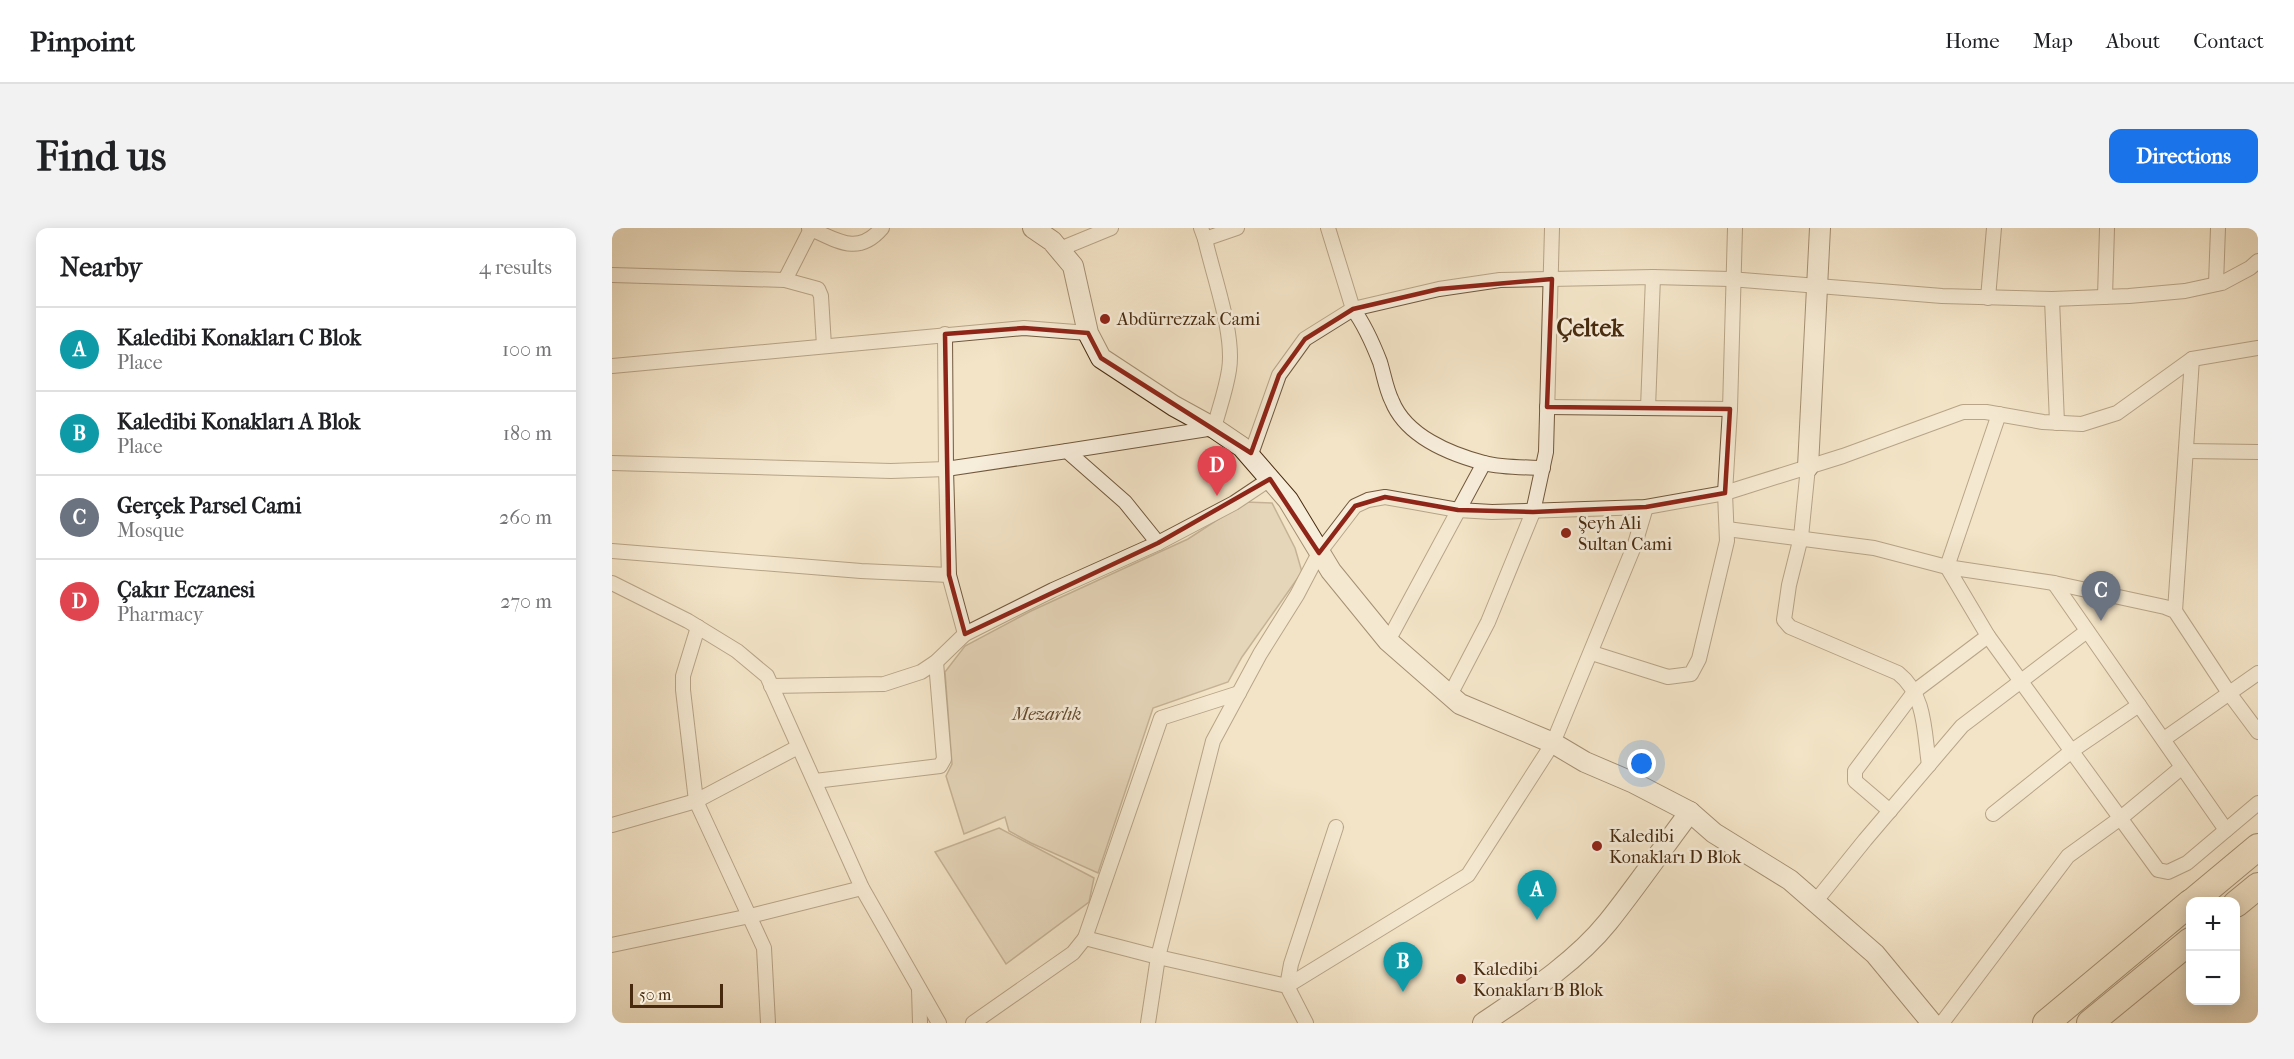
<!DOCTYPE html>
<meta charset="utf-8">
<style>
:root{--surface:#fff;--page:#f2f2f2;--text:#202124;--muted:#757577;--line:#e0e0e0;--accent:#1a73e8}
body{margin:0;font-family:"IM FELL French Canon",serif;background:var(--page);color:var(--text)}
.controls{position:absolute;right:18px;bottom:18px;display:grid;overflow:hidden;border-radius:12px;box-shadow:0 3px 15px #0003}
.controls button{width:54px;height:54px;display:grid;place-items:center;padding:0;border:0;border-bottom:2px solid var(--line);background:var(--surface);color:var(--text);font:30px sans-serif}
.scale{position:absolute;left:18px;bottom:15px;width:93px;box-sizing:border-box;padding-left:6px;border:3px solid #472a0e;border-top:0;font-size:16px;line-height:21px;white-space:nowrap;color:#472a0e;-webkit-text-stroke:4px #f7eddb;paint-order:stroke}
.you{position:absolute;left:1030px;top:536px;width:21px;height:21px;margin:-15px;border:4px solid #fff;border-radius:50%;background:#1a73e8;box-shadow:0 0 0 9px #1a73e833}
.badge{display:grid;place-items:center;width:39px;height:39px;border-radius:50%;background:var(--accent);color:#fff;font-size:20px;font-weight:700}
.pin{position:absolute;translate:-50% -50px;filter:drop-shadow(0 2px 3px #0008)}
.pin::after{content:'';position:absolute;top:32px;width:21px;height:18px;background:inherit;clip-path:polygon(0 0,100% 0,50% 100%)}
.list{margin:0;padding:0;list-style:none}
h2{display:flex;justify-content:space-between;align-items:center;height:78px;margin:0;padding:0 24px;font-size:26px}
h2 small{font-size:20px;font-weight:400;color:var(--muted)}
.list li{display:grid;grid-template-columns:39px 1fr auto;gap:18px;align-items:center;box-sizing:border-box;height:84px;padding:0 24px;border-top:2px solid var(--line)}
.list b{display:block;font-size:22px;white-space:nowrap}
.list p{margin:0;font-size:20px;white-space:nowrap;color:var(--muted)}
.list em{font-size:20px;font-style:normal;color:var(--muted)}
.map{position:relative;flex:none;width:1646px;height:795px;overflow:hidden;border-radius:12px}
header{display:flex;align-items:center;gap:36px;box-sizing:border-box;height:84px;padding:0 30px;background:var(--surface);border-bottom:2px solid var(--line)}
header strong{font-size:28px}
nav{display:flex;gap:33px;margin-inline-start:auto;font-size:21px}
.intro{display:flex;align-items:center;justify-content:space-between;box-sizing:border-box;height:144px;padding:0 36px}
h1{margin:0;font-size:42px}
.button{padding:15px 27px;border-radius:12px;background:var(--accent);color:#fff;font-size:21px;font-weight:700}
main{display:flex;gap:36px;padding:0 36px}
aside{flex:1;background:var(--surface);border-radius:12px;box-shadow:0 3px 15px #0003}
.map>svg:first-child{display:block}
.green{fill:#d6c4a8;stroke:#8e775b;stroke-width:1.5}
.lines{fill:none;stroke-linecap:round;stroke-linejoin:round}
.street-casing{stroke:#72583c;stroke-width:16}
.secondary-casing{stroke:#472a0e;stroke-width:22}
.highway-casing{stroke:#472a0e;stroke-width:28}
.street{stroke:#f7eddb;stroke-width:14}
.secondary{stroke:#f7eddb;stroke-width:20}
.highway{stroke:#f3e4c7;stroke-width:26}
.marked{fill:none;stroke:#8f2418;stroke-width:4.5;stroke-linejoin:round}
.poi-dot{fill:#8f2418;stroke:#f7eddb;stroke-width:2}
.labels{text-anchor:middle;stroke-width:5;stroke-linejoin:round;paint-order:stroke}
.poi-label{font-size:18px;fill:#472a0e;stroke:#f7eddb;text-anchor:start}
.park-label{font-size:18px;font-style:italic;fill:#64492d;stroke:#f7eddb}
.district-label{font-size:24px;font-weight:bold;fill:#472a0e;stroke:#f7eddb}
</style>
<header>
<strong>Pinpoint</strong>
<nav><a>Home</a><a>Map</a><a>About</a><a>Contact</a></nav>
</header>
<div class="intro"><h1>Find us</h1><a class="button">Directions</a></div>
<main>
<aside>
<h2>Nearby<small>4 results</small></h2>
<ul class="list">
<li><span class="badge" style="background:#0f9aa8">A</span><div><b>Kaledibi Konakları C Blok</b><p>Place</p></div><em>100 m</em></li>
<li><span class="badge" style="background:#0f9aa8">B</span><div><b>Kaledibi Konakları A Blok</b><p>Place</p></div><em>180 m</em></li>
<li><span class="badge" style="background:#6b7280">C</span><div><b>Gerçek Parsel Cami</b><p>Mosque</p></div><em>260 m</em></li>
<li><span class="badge" style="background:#e0444e">D</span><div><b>Çakır Eczanesi</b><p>Pharmacy</p></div><em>270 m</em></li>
</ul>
</aside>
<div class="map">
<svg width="1646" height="795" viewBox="0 0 1646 795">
<rect width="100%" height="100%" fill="#f3e4c7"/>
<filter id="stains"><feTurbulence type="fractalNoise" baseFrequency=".00333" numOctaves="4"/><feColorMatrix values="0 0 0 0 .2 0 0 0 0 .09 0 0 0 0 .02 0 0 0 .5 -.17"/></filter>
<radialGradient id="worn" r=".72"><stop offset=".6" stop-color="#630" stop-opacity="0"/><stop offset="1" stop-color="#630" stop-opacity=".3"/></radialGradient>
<g class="green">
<path d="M633 274 660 275 683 320 690 344 630 429 616 454 541 480 486 645 419 615 397 603 393 589 352 606 334 548 340 536 333 444 353 418 419 383 576 311Z"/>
<path d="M387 600 482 650 477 674 394 736 323 624Z"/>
</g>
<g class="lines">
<g class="street-casing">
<g id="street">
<path d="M197 0C226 13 246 28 270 0"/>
<path d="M589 0 593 11 625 0"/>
<path d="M716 0 741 81C752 96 761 116 768 134 772 147 774 161 780 173 794 208 838 226 872 235 891 240 912 239 931 240"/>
<path d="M448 21 499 0"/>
<path d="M0 47 173 52 199 1"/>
<path d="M173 52 206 61 209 68 212 118"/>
<path d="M1604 56 1606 0"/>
<path d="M1493 69 1495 0"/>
<path d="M1376 70 1382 0"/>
<path d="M1440 71 1445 195"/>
<path d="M333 106 334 241 337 347 353 406"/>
<path d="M0 138 412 100 476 105"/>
<path d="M935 179 1118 181"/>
<path d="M1036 180 1041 49"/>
<path d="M455 223 602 200C607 181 614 162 617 142 623 106 601 47 593 11"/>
<path d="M1575 223 1646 224"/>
<path d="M638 229 667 147 693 111 741 81 827 61 888 52 1041 49 1118 51 1330 68 1440 71 1517 68 1573 63 1610 55 1638 40 1646 33"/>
<path d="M0 235 279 243 334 241 455 223 513 274 546 315"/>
<path d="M1196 239 1189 309 1177 357 1172 392 1178 399 1286 445C1314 467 1312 504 1317 537"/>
<path d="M1115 301 1262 320 1335 339 1387 186"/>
<path d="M0 323 249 343 337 347"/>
<path d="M0 355 76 393 125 423 155 448 250 660 327 795"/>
<path d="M1442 355 1614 602"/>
<path d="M1563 383 1580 131"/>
<path d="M86 399 71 448V462L84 573 186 519"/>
<path d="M776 413 872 235"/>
<path d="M980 425 1056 449 1079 446 1087 431 1115 313 1113 265 1118 181 1123 0"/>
<path d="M159 458 272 456 309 444 324 434 353 406 441 362 546 315 622 275 658 251"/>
<path d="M838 467 876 394 921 284 934 224 940 0"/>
<path d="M1646 504 1617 465 1563 383 1553 379 1442 355 1335 339 1376 408 1546 642 1556 644 1575 635 1646 575"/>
<path d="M1552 511 1646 445"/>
<path d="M203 553 328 538 332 531 324 434"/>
<path d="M1278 583 1243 553V543L1303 463 1376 408"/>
<path d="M1381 586 1461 522 1527 477"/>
<path d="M0 597 84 573 152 720 156 795"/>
<path d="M1203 674 1253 612 1350 498 1475 403"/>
<path d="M473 710 549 490 627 465"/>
<path d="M0 717 138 688 250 660"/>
<path d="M675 758 856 647 941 515 1023 316 1034 279"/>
<path d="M675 758 679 736 724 599"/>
<path d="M307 761 308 795"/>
<path d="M361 795 461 725 473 710 546 729 675 758 694 795"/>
<path d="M536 795 546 729 601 513 648 426 685 367 707 325 743 278 756 272 773 269 846 282 880 284 1034 279 1113 265 1132 259 1231 228 1351 184H1374L1431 194 1470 196 1505 185 1580 131 1646 120"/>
<path d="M1330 795 1456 628 1510 589 1569 540"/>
</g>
</g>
<g class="secondary-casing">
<g id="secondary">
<path d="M421 0 440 13 461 38 476 105 489 130 562 178 602 200 630 219 676 272 719 343 776 413 848 476 941 515 973 534 1022 555 1078 584 1102 605 1178 652 1263 726 1320 795"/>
<path d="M1196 239 1208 0"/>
<path d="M871 795C914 766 963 735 996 694 1024 659 1050 621 1078 584"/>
</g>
</g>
<g class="highway-casing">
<g id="highway">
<path d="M1580 674 1646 619"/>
<path d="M1624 676 1646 658"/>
<path d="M1434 795 1578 675"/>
<path d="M1478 795 1578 713"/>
</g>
</g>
<use href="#street" class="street"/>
<use href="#secondary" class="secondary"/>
<use href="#highway" class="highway"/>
</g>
<path d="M0 0H1646V795H0ZM940 51 935 179 1118 181 1113 265 1034 279 921 284 846 282 773 269 743 278 707 325 658 251 546 315 353 406 337 347 333 106 412 100 476 105 489 130 639 225 667 147 693 111 741 81 827 61Z" fill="#f3e4c7" fill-opacity=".55" fill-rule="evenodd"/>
<path class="marked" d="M940 51 935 179 1118 181 1113 265 1034 279 921 284 846 282 773 269 743 278 707 325 658 251 546 315 353 406 337 347 333 106 412 100 476 105 489 130 639 225 667 147 693 111 741 81 827 61Z"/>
<g class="poi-dot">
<circle cx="493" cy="91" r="6"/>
<circle cx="954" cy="305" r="6"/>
<circle cx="985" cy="618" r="6"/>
<circle cx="849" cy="751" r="6"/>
</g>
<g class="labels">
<g class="poi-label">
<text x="505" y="97">Abdürrezzak Cami</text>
<text x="966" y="301">Şeyh Ali<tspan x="966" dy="21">Sultan Cami</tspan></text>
<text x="997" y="614">Kaledibi<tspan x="997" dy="21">Konakları D Blok</tspan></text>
<text x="861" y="747">Kaledibi<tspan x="861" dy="21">Konakları B Blok</tspan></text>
</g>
<g class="park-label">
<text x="435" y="492">Mezarlık</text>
</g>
<g class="district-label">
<text x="978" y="108">Çeltek</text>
</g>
</g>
<rect width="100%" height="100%" filter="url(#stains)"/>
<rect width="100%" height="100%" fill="url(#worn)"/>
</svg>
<div class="controls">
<button>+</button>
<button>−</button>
</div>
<div class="scale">50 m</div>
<div class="you"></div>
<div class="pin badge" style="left:925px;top:692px;background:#0f9aa8">A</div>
<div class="pin badge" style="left:791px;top:764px;background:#0f9aa8">B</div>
<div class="pin badge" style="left:1489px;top:393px;background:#6b7280">C</div>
<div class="pin badge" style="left:605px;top:268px;background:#e0444e">D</div>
</div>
</main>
